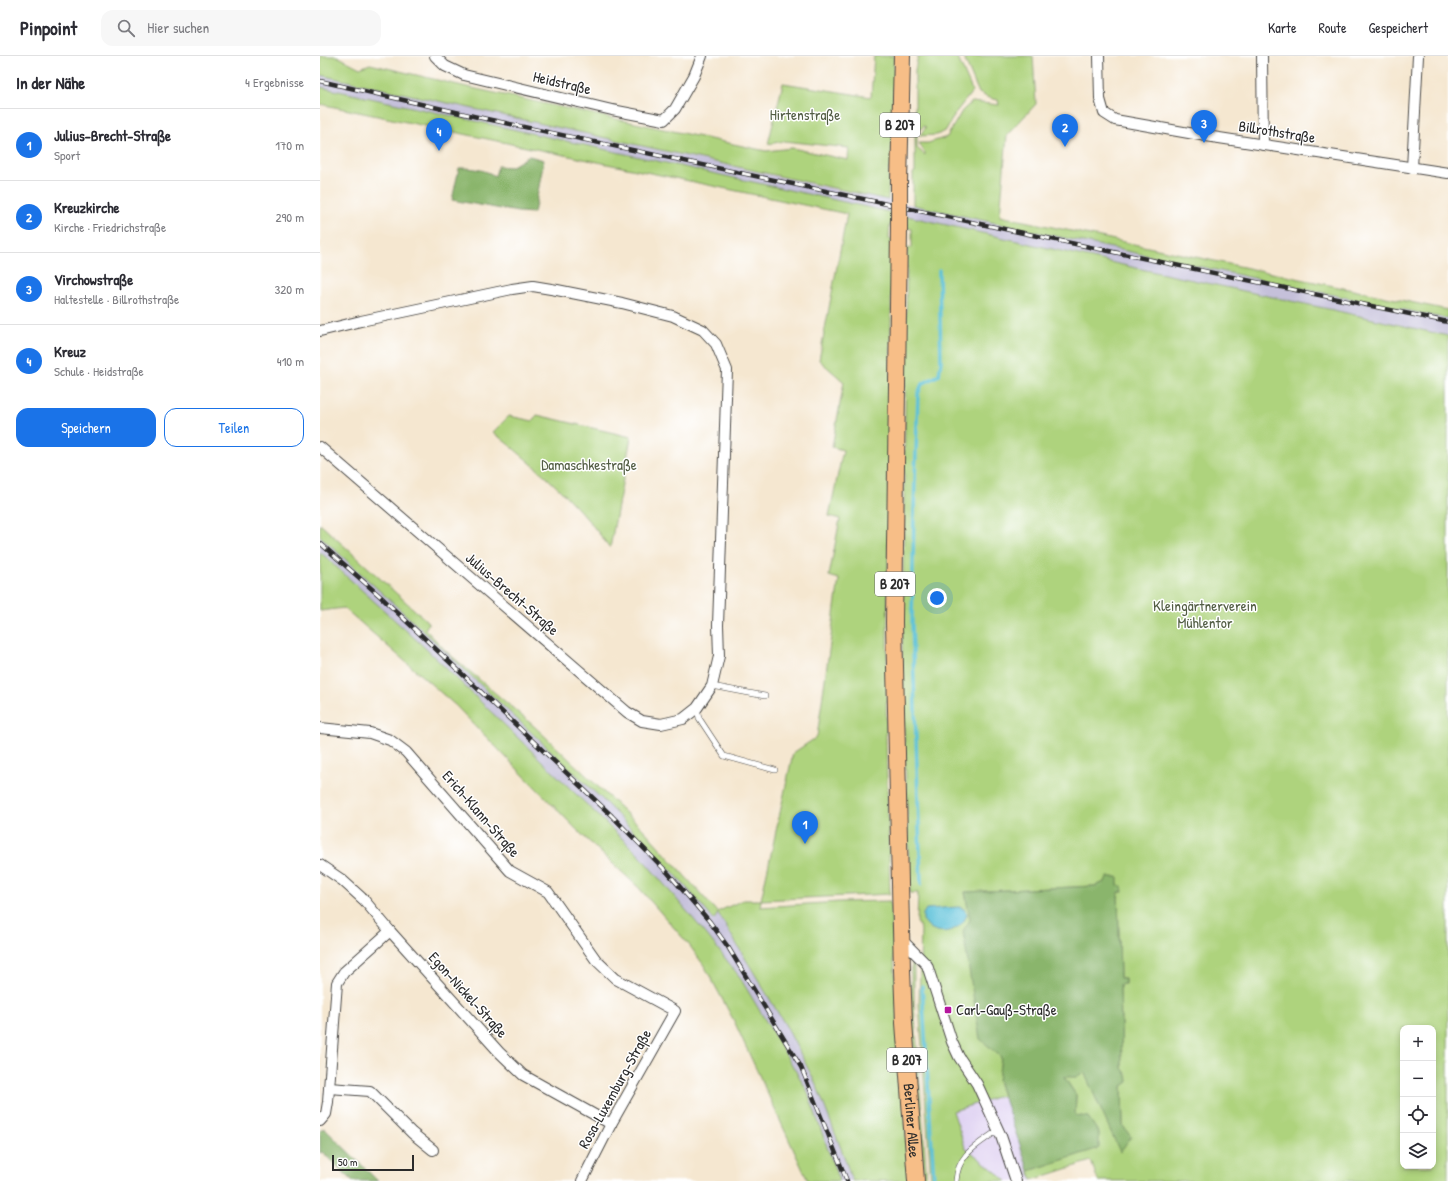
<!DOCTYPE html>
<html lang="de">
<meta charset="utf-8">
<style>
:root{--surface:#fff;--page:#f7f7f7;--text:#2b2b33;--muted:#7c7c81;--line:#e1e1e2;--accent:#1a73e8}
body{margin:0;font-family:"Patrick Hand",sans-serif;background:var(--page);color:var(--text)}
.controls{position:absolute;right:12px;bottom:12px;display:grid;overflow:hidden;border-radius:8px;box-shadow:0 2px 6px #0003}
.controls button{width:36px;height:36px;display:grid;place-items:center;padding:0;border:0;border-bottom:1px solid var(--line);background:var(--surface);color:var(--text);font:20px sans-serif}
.scale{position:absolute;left:12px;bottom:10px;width:82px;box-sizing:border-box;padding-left:4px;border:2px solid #2b2b2b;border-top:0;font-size:11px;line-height:14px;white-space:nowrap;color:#2b2b2b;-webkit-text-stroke:3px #fff;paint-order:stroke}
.you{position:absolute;left:617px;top:542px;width:14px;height:14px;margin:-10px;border:3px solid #fff;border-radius:50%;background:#1a73e8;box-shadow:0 0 0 6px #1a73e833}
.badge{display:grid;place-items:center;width:26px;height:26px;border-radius:50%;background:var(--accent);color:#fff;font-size:13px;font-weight:700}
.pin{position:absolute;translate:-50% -33px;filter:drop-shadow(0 1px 2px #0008)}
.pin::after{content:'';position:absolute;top:21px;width:14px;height:12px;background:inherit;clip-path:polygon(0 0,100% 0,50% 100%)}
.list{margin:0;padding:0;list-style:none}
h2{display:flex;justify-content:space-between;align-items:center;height:52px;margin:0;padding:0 16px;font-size:17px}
h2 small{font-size:13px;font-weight:400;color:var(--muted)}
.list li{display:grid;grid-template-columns:26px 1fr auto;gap:12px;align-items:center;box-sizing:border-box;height:72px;padding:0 16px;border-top:1px solid var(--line)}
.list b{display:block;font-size:15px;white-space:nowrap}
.list p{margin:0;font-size:13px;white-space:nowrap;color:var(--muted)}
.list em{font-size:13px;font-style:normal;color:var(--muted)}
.actions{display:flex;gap:8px;padding:12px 16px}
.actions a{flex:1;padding:9px 0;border:1px solid var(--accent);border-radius:12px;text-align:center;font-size:14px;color:var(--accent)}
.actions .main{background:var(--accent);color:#fff}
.icon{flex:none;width:22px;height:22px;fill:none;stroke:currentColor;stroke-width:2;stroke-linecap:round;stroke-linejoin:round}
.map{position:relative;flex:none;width:1128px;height:1125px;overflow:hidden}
header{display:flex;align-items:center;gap:24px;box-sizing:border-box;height:56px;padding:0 20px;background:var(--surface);border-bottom:1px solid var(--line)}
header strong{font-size:19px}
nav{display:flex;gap:22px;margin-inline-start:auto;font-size:14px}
.search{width:280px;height:36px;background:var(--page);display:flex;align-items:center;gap:10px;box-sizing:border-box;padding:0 14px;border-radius:12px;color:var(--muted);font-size:15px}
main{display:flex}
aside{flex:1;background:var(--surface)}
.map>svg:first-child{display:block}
.built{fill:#e1d4f3}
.industrial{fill:#c5c0da}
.green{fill:#aed37d;stroke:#6c7f54;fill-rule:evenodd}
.forest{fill:#8ab56c;stroke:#5a704c}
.water{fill:#5bc1d9;stroke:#437682}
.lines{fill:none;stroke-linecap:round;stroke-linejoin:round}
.stream{stroke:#5bc1d9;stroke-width:3.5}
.lane-casing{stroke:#494744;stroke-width:6}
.street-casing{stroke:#494744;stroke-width:12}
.primary-casing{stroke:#494744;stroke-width:18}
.lane{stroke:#fff;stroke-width:5}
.street{stroke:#fff;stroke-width:10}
.primary{stroke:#f7be87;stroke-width:16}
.rail-casing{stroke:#2b2b2b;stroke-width:4.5}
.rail{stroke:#fff;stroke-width:3;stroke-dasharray:9;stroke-linecap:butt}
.primary-bridge-casing{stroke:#494744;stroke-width:18;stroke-linecap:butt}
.primary-bridge{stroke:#f7be87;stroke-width:16}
.poi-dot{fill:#b5179e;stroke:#fff;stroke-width:1.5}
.labels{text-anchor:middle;stroke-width:3;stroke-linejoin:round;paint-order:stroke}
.shield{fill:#fff;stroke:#6b6b6b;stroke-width:1}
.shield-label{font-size:14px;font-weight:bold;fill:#2b2b2b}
.street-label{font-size:15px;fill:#2b2b2b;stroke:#fff}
.park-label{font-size:15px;fill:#525d44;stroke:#fff}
.poi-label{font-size:15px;fill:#2b2b2b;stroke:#fff;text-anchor:start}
</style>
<header>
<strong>Pinpoint</strong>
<div class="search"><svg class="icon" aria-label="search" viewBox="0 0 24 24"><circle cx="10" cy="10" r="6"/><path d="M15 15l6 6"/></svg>Hier suchen</div>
<nav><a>Karte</a><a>Route</a><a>Gespeichert</a></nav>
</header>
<main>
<aside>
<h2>In der Nähe<small>4 Ergebnisse</small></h2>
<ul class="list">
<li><span class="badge">1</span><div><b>Julius-Brecht-Straße</b><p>Sport</p></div><em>170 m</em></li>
<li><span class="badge">2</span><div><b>Kreuzkirche</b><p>Kirche · Friedrichstraße</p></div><em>290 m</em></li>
<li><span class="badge">3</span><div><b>Virchowstraße</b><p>Haltestelle · Billrothstraße</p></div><em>320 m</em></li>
<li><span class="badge">4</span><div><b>Kreuz</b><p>Schule · Heidstraße</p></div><em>410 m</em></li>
</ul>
<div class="actions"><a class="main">Speichern</a><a>Teilen</a></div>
</aside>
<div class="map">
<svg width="1128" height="1125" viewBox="0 0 1128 1125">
<rect width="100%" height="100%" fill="#fff"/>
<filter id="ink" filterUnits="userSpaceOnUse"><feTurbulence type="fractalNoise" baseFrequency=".025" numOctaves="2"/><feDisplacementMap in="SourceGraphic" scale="8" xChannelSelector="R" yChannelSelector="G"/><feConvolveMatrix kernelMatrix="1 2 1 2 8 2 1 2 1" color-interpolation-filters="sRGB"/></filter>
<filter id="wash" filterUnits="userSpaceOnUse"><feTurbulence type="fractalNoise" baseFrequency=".012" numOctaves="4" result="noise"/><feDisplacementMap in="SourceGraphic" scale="16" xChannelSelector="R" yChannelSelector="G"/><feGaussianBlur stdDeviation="0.9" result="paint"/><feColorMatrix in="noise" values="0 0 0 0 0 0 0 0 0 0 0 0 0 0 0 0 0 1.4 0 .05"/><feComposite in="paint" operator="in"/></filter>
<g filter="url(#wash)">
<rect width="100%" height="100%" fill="#f5e7d0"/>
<path class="built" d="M683 1040 709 1115 712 1125H687L645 1091 633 1054 677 1041Z"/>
<g class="industrial">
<path d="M0 19 513 133 593 149 721 177 1128 263V280L1013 254 816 212 565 155 0 31Z"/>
<path d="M0 480 99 571 282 743 355 818 394 863 397 856 466 970 496 1028 525 1103 532 1125H519L487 1034 419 920 387 879 320 800 102 589 0 496Z"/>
</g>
<g class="green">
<path d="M0 0H17L40 12 50 8 147 31 446 95 472 92 528 104 529 92 465 85 448 88 463 27 551 41 554 0H574L572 112H569L568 144 0 19Z"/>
<path d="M598 0H637L652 34 651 37 636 56 626 74 617 79 599 80 606 71 604 70 597 76V92L605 99V97L599 87H608L627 81 642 55 652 46 679 49 678 44 669 42 659 37 643 0H713L716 48 687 79 680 160 1128 254V263L721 177 593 149V117L595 116V14Z"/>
<path d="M0 31 565 155 816 212 1013 254 1128 280V1125H778L771 1105 712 1124 709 1115 779 1091 755 1060 756 1039 744 1021 764 1015 782 1052 811 1082 803 1070 802 1030 807 1026V1019L802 1013 800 928H805V922H800L798 836H803L798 829 797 821 775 830 645 836 681 1001 678 1025 683 1040 677 1041 633 1055 645 1091 687 1125H611L599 948 601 874 597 866 598 837H590L582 618 587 192H592V173L570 168 569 183H572L566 682 570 838 441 844 440 851 520 846 570 845 589 1125H532L525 1103 496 1028 466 970 398 857 394 864 355 818 282 743 99 571 0 480V468L109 567 105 573 127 596 215 671 324 774 397 856 423 844H441L473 697 497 681 519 523 509 520 520 463 509 460 523 394 512 391 524 326 499 304 527 158 0 48ZM1083 972H1113V1110H1083Z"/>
<path d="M217 359 311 381 290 492C256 445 218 412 173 376L189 360 213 365Z"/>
<path d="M0 496 102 589 320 800 387 879 419 920 487 1034 519 1125H488L414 965 385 911 370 890 319 832 260 777 135 649 24 552 0 555Z"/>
<path d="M593 903 594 904V949L607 1125H604L592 965 591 915Z"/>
</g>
<g class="forest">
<path d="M209 100 224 104 214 157 198 156 132 144 139 112C152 112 164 113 175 120L178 110 191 111Z"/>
<path d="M787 821H798V829L802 830 803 836H798L800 922H805V928H800L802 1012C806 1017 808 1020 808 1026L802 1030 803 1070 811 1081 800 1096 764 1016 756 1021H744L756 1039 755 1059 768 1061 779 1077V1092L709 1115 678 1025 681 1001 660 983 643 875 650 864 645 836 775 830 785 826Z"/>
<path d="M4 1072 58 1125H33L2 1096 0 1097V1075Z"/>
</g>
<path class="water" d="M639 851 644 853 647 858C643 872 626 880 612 873 608 871 606 867 603 864V858L606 853Z"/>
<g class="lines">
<g class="stream">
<path d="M601 828 592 566 594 454 598 338 602 328 619 319 621 305 619 214"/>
<path d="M602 930 614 1125"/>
</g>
</g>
</g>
<g filter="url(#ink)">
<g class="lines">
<g class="lane-casing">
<g id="lane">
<path d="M392 630 445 640"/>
<path d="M377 652 379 662 404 700 455 714"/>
<path d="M636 1125C638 1097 658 1089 678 1074"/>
</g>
</g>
<g class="street-casing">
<g id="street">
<path d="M115 0 125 10 144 19 292 54 344 64 355 53 374 20 382 0"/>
<path d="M779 0 780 43 784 57 795 64 886 80 1128 117"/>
<path d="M942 0 943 89"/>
<path d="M1092 112 1098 0"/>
<path d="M0 275 41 265 192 233 213 230 237 234 302 247 353 260 383 274 396 288 407 314 398 569 399 600 392 630 377 652 363 663 341 668 322 665 307 656 0 391"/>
<path d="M0 672 50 677 70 684 86 696 190 815 228 836 276 904 296 923 355 955 291 1068 262 1125"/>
<path d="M0 809 22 824 44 844 70 875 179 996 203 1019 291 1068"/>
<path d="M582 884 607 909 632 986 639 1001 657 1028 681 1080 696 1125"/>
<path d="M9 1032 50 1035 92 1077 113 1094"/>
<path d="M0 1065 6 1058 8 1046 17 927 24 916 70 875"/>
</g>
</g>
<g class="primary-casing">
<g id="primary">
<path d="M579 127 582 0"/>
<path id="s1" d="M579 171 574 567 582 914 584 967 596 1125"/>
</g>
</g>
<use href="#lane" class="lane"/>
<use href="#street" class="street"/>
<use href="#primary" class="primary"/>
<g class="rail-casing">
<g id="rail">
<path d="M0 25 162 62 741 185 1128 266"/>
<path d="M0 487 61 541 292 760 348 817 390 866 408 891 481 1011 527 1125"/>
</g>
</g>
<use href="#rail" class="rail"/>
<g class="primary-bridge-casing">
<path id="primary-bridge" d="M579 127V171"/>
</g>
<use href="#primary-bridge" class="primary-bridge"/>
</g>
</g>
<rect class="poi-dot" x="624" y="950" width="8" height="8" rx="2"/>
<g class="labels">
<g class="shield">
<rect x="560" y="57" width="40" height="24" rx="3"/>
<rect x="555" y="516" width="40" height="24" rx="3"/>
<rect x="567" y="992" width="40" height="24" rx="3"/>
</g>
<g class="shield-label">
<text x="580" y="74">B 207</text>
<text x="575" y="533">B 207</text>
<text x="587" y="1009">B 207</text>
</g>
<g class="street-label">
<text transform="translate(242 27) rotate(13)" y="5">Heidstraße</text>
<text transform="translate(957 76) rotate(9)" y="5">Billrothstraße</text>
<text transform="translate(192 538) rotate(41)" y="5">Julius-Brecht-Straße</text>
<text transform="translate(161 758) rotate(49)" y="5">Erich-Klann-Straße</text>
<text transform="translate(148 939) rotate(48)" y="5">Egon-Nickel-Straße</text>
<text transform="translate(295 1033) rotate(-61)" y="5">Rosa-Luxemburg-Straße</text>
<text dy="5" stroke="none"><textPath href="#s1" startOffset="894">Berliner Allee</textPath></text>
</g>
<g class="park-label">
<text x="485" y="64">Hirtenstraße</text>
<text x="269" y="414">Damaschkestraße</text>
<text x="885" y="555">Kleingärtnerverein<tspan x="885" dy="17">Mühlentor</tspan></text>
</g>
<g class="poi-label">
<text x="636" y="959">Carl-Gauß-Straße</text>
</g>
</g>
</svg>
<div class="controls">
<button>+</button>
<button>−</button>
<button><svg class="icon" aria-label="locate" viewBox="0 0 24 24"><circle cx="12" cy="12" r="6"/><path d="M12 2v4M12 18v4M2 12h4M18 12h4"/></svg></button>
<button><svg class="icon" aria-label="layers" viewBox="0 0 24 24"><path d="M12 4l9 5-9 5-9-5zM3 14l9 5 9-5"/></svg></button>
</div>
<div class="scale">50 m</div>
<div class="you"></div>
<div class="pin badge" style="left:485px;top:788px">1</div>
<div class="pin badge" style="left:745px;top:91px">2</div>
<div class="pin badge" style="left:884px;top:87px">3</div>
<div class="pin badge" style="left:119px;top:95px">4</div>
</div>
</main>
